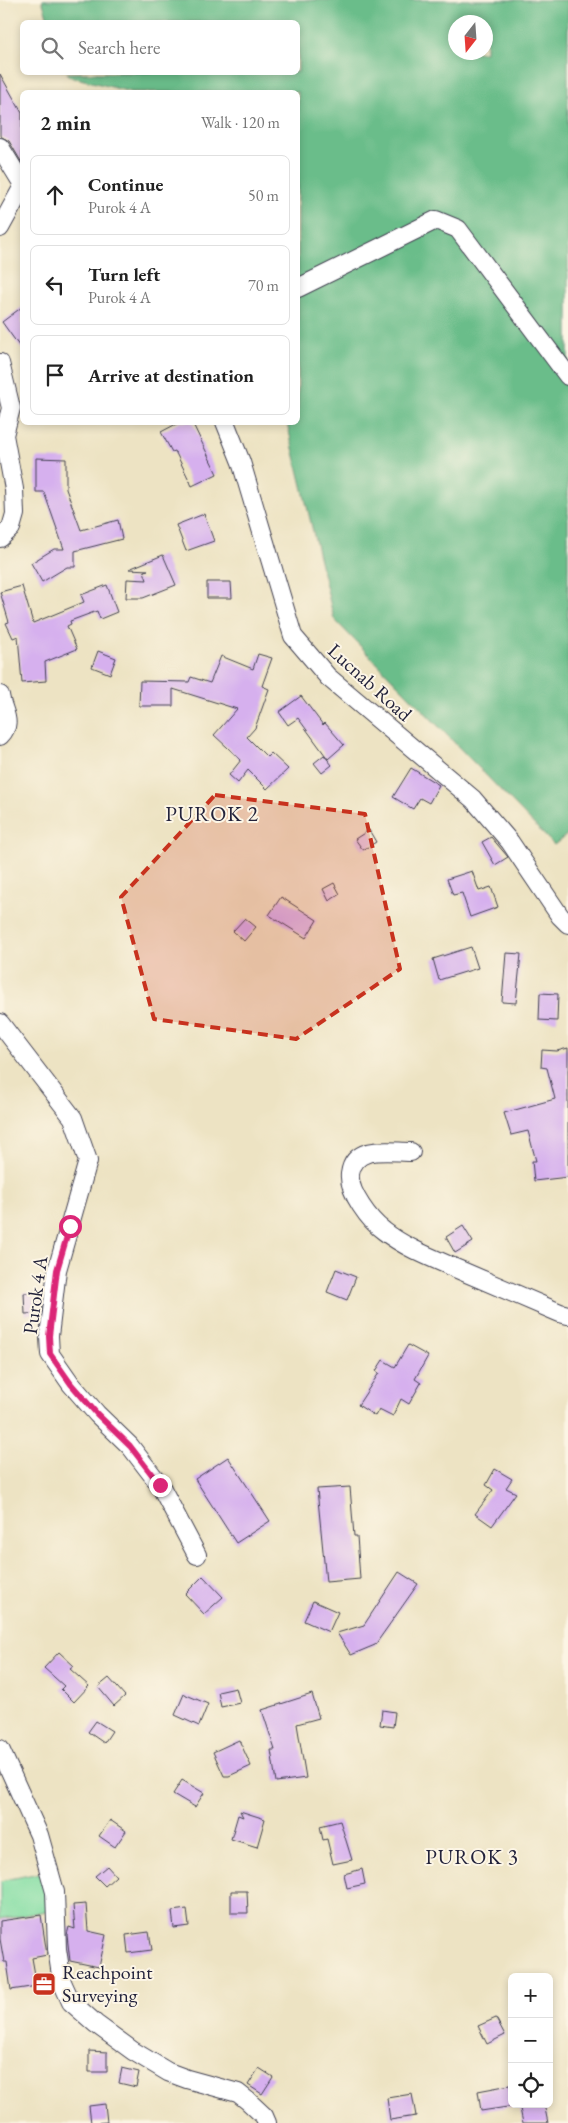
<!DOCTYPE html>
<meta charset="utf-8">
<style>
:root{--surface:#fff;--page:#f6f6f6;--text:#222;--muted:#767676;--line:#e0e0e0}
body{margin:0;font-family:"EB Garamond",serif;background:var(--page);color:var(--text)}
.controls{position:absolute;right:15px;bottom:15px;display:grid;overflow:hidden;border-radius:8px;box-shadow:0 2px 8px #0003}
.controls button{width:45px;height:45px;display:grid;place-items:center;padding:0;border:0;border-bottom:1px solid var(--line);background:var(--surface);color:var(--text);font:25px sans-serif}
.compass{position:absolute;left:448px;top:15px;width:45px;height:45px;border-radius:50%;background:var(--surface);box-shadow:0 2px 8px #0003;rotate:197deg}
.stop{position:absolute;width:15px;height:15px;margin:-11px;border:4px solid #db2777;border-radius:50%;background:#fff}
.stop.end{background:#db2777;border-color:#fff;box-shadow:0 1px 5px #0008}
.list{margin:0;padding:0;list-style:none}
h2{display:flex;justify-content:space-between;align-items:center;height:65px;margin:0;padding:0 20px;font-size:21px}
h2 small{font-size:16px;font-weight:400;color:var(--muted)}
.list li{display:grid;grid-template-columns:32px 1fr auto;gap:15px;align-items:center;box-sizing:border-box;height:80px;margin:0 10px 10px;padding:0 10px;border:1px solid var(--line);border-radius:8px}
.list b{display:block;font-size:19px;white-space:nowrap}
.list p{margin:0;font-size:16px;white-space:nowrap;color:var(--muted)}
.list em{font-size:16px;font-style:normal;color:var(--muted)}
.icon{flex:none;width:28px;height:28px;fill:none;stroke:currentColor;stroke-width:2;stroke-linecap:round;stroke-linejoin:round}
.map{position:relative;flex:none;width:568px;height:2123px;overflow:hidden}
.search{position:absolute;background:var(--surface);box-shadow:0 2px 8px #0003;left:20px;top:20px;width:280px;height:55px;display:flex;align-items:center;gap:12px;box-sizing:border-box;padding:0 18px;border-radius:8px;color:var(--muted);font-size:19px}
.panel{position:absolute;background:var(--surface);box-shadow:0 2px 8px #0003;left:20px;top:90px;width:280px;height:335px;border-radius:8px}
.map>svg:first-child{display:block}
.green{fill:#84dea4;stroke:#538070}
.forest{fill:#6bbd8a;stroke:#467062;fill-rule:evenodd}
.building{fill:#d6b0ee}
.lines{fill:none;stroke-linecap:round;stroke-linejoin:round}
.street-casing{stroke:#403f4f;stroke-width:20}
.street{stroke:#fff;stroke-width:18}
.route{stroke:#db2777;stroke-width:6}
.marked{fill:#c8321e;fill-opacity:0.2;stroke:#c8321e;stroke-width:4;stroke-dasharray:10 6;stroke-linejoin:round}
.labels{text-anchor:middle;stroke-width:4;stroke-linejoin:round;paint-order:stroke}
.street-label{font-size:20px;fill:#22223b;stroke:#fcf5e5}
.poi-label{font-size:20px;fill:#22223b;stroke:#fcf5e5;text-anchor:start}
.neighbourhood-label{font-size:21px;letter-spacing:1px;fill:#22223b;stroke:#fcf5e5}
</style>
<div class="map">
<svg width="568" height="2123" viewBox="0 0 568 2123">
<rect width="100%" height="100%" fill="#fcf5e5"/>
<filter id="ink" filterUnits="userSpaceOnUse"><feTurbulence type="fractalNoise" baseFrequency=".02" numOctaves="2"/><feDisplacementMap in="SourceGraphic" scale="10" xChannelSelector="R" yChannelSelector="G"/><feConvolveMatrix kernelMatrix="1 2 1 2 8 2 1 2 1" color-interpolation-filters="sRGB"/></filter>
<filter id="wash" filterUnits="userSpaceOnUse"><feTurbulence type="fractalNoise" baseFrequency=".0096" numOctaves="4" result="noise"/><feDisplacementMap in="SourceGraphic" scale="20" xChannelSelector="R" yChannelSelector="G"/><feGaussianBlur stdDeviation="1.12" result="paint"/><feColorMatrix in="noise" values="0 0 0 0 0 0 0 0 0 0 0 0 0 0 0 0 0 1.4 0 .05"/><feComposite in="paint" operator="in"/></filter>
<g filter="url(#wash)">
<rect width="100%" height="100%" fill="#ede3c3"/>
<path class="green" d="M44 1872 51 1910 0 1920V1881Z"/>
<path class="forest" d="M42 0H568V834L554 845 334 619 287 423 298 422V92H131L68 76 67 73 298 72V22H49ZM456 22H486V52H456Z"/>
<g id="blocks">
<g class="building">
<path d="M0 74 22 113V163L9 141 0 136Z"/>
<path d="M22 307V350L2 322Z"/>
<path d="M180 422H192L217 474 192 486 175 451 172 452 161 432Z"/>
<path d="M36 458 66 459V489L81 530 118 520 122 539 75 551V567H67L42 582 31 563 54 549H64L44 492H36Z"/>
<path d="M204 514 214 541 186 551 176 525Z"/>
<path d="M163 555 176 585 143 598H126L127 579 147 580 144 571 148 570 129 569Z"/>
<path d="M207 582H231L232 598H207Z"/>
<path d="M107 585 117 612 100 619 97 611 70 621 71 624 67 626 77 649 45 662 46 681 22 683 18 636 13 638 6 623 9 622 0 592 22 586 33 623 84 602 81 595Z"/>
<path d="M98 651 116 658 110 674 92 667Z"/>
<path d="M258 654 272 658 262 686 269 689 255 728 247 737 267 757 271 753 288 769 267 789 248 770 238 783 229 775 241 760 214 735 237 709 173 689V706H139L140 681 189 682 191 677 210 683 221 656 253 669Z"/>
<path d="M301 696 323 725 325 723 344 745 328 759 298 718 288 725 279 712Z"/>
<path d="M324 755 332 765 322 773 314 763Z"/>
<path d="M411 768 439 785 429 803 420 798 413 809 393 797Z"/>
<path d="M369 830 376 842 363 850 355 839Z"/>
<path d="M491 837 508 857 495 865 482 842Z"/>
<path d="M472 871 479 891 491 887 498 907 470 917 462 893 453 895 447 879Z"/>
<path d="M334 883 340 894 329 901 323 889Z"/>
<path d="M281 897 317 920 306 938 269 915Z"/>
<path d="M245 918 256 927 244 941 233 931Z"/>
<path d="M471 947 478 968 439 980 433 959Z"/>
<path d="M506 953 521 954 516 1003 502 1002Z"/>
<path d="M540 993 558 994 557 1021 539 1020Z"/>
<path d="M568 1048V1177L534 1181 532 1161H536L528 1131 511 1135 504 1113 555 1099 547 1068 541 1067 542 1050 557 1051Z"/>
<path d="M463 1226 473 1242 455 1253 446 1237Z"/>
<path d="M336 1269 356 1277 347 1300 327 1292Z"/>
<path d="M44 1292 41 1313 25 1314 24 1293Z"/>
<path d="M408 1345 428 1356 415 1379 421 1383 409 1404 401 1399 393 1416 379 1409 375 1416 358 1405 379 1373 376 1371 383 1360 395 1367Z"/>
<path d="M228 1457 270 1521 236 1543 195 1479Z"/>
<path d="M495 1469 512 1479 506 1488 516 1493 492 1526 475 1514 493 1490 486 1485Z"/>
<path d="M350 1487 354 1536H357L360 1579 326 1582 317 1489Z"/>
<path d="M399 1572 418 1584 375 1645 351 1655 337 1633 364 1625Z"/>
<path d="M203 1576 223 1597 204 1614 185 1594Z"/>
<path d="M313 1601 338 1612 329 1632 304 1621Z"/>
<path d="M59 1652 74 1666 70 1669 89 1686 74 1702 61 1689 64 1686 44 1668Z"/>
<path d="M109 1678 125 1696 114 1706 98 1687Z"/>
<path d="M236 1688 240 1703 221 1707 218 1692Z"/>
<path d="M184 1694 208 1704 199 1726 175 1715Z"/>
<path d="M312 1694 319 1718 297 1724 306 1778 276 1782 271 1750H275L262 1710Z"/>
<path d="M382 1710 395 1712 393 1727 380 1725Z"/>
<path d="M96 1721 112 1731 104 1743 88 1732Z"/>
<path d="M239 1740 251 1766 229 1776H224L213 1752Z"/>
<path d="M182 1780 204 1793 195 1807 173 1794Z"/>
<path d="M240 1811 265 1819 257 1847 231 1839 238 1815 243 1817Z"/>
<path d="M110 1820 126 1831 115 1847 99 1836Z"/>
<path d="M340 1821 352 1860 333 1864 327 1839 323 1840 320 1826Z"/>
<path d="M107 1866 116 1876 105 1886 95 1876Z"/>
<path d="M362 1869 365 1884 347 1888 344 1874Z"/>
<path d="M231 1891H247L248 1913H231Z"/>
<path d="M86 1904 88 1931 106 1935 99 1967 70 1961 67 1935 69 1927 75 1929 73 1905Z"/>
<path d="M187 1909 189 1926 174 1928 172 1911Z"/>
<path d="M41 1915 47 1955 32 1958 37 1986 11 1990 7 1962H4L0 1939V1921Z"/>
<path d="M149 1932 152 1950 128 1953 126 1935Z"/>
<path d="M496 2018 505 2035 487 2044 478 2026Z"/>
<path d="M89 2051 107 2052V2072H89Z"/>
<path d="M122 2068 139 2072 136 2087 119 2083Z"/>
<path d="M259 2068 273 2077 262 2094 248 2085Z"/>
<path d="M510 2085 512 2104 514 2106 481 2111 478 2091Z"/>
<path d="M412 2094 416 2116 390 2120 387 2098Z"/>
<path d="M105 2104 107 2122 91 2123 89 2106Z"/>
<path d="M519 2104H544L548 2123H523Z"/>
</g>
</g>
</g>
<g filter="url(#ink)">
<use href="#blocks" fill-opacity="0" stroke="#403f4f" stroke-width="1"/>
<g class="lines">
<g class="street-casing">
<g id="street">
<path d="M0 147 22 183"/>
<path d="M0 228 22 188"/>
<path d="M298 288 436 220 458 229 568 376"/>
<path d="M0 363 11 408 4 435 14 489 15 514 11 528 0 538"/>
<path d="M225 422 241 462 293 636 328 677 473 799 510 842 560 916 568 924"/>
<path d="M0 695C2 712 14 722 0 736"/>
<path d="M0 1023 73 1118 88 1161 57 1270 49 1336 50 1354 71 1384 97 1414 130 1446 160 1485 197 1555"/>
<path d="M411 1152C389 1152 354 1144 350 1174 348 1192 370 1221 384 1231 407 1249 435 1259 462 1271 494 1285 527 1299 560 1313L568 1315"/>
<path d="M0 1749 39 1835 55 1892 57 1949 62 1982 71 2002 96 2024 133 2051 168 2072 187 2079 238 2093 248 2101 264 2116 267 2123"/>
</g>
</g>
<use href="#street" class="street"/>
</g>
</g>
<g class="lines" filter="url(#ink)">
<path class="route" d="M70 1226 57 1270 49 1336 50 1354 71 1384 97 1414 130 1446 160 1485"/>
</g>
<path class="marked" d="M215 795 365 814 400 969 296 1039 154 1019 121 897Z"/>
<defs>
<g id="office-square" transform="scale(1.25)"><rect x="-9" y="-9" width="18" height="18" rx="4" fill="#c8321e" stroke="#fcf5e5"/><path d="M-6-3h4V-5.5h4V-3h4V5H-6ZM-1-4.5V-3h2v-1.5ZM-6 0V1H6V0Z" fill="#fff"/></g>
</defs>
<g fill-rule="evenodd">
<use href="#office-square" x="44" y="1984"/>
</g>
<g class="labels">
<g class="street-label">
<text transform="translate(370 682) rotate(42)" y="7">Lucnab Road</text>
<text transform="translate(35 1295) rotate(-82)" y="7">Purok 4 A</text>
</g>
<g class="poi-label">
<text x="62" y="1979">Reachpoint<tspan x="62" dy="23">Surveying</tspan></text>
</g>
<g class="neighbourhood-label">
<text x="212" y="821">PUROK 2</text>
<text x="472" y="1864">PUROK 3</text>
</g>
</g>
</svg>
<div class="controls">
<button>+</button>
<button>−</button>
<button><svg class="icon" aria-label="locate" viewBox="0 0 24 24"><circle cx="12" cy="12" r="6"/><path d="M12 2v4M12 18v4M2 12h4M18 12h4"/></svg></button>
</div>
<svg class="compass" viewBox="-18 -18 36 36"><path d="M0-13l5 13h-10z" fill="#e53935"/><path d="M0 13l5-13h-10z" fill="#767676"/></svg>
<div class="stop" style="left:70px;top:1226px"></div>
<div class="stop end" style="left:160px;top:1485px"></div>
<div class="search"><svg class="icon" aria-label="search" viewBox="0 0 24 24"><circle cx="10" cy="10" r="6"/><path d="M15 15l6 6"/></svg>Search here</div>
<section class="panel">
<h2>2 min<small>Walk · 120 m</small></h2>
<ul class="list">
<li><svg class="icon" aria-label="ahead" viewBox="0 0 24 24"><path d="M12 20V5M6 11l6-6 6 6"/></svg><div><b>Continue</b><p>Purok 4 A</p></div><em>50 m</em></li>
<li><svg class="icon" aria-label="left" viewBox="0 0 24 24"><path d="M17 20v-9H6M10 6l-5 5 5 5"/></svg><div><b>Turn left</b><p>Purok 4 A</p></div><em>70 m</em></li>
<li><svg class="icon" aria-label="arrive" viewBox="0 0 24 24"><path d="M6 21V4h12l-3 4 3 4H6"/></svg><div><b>Arrive at destination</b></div></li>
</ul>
</section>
</div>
